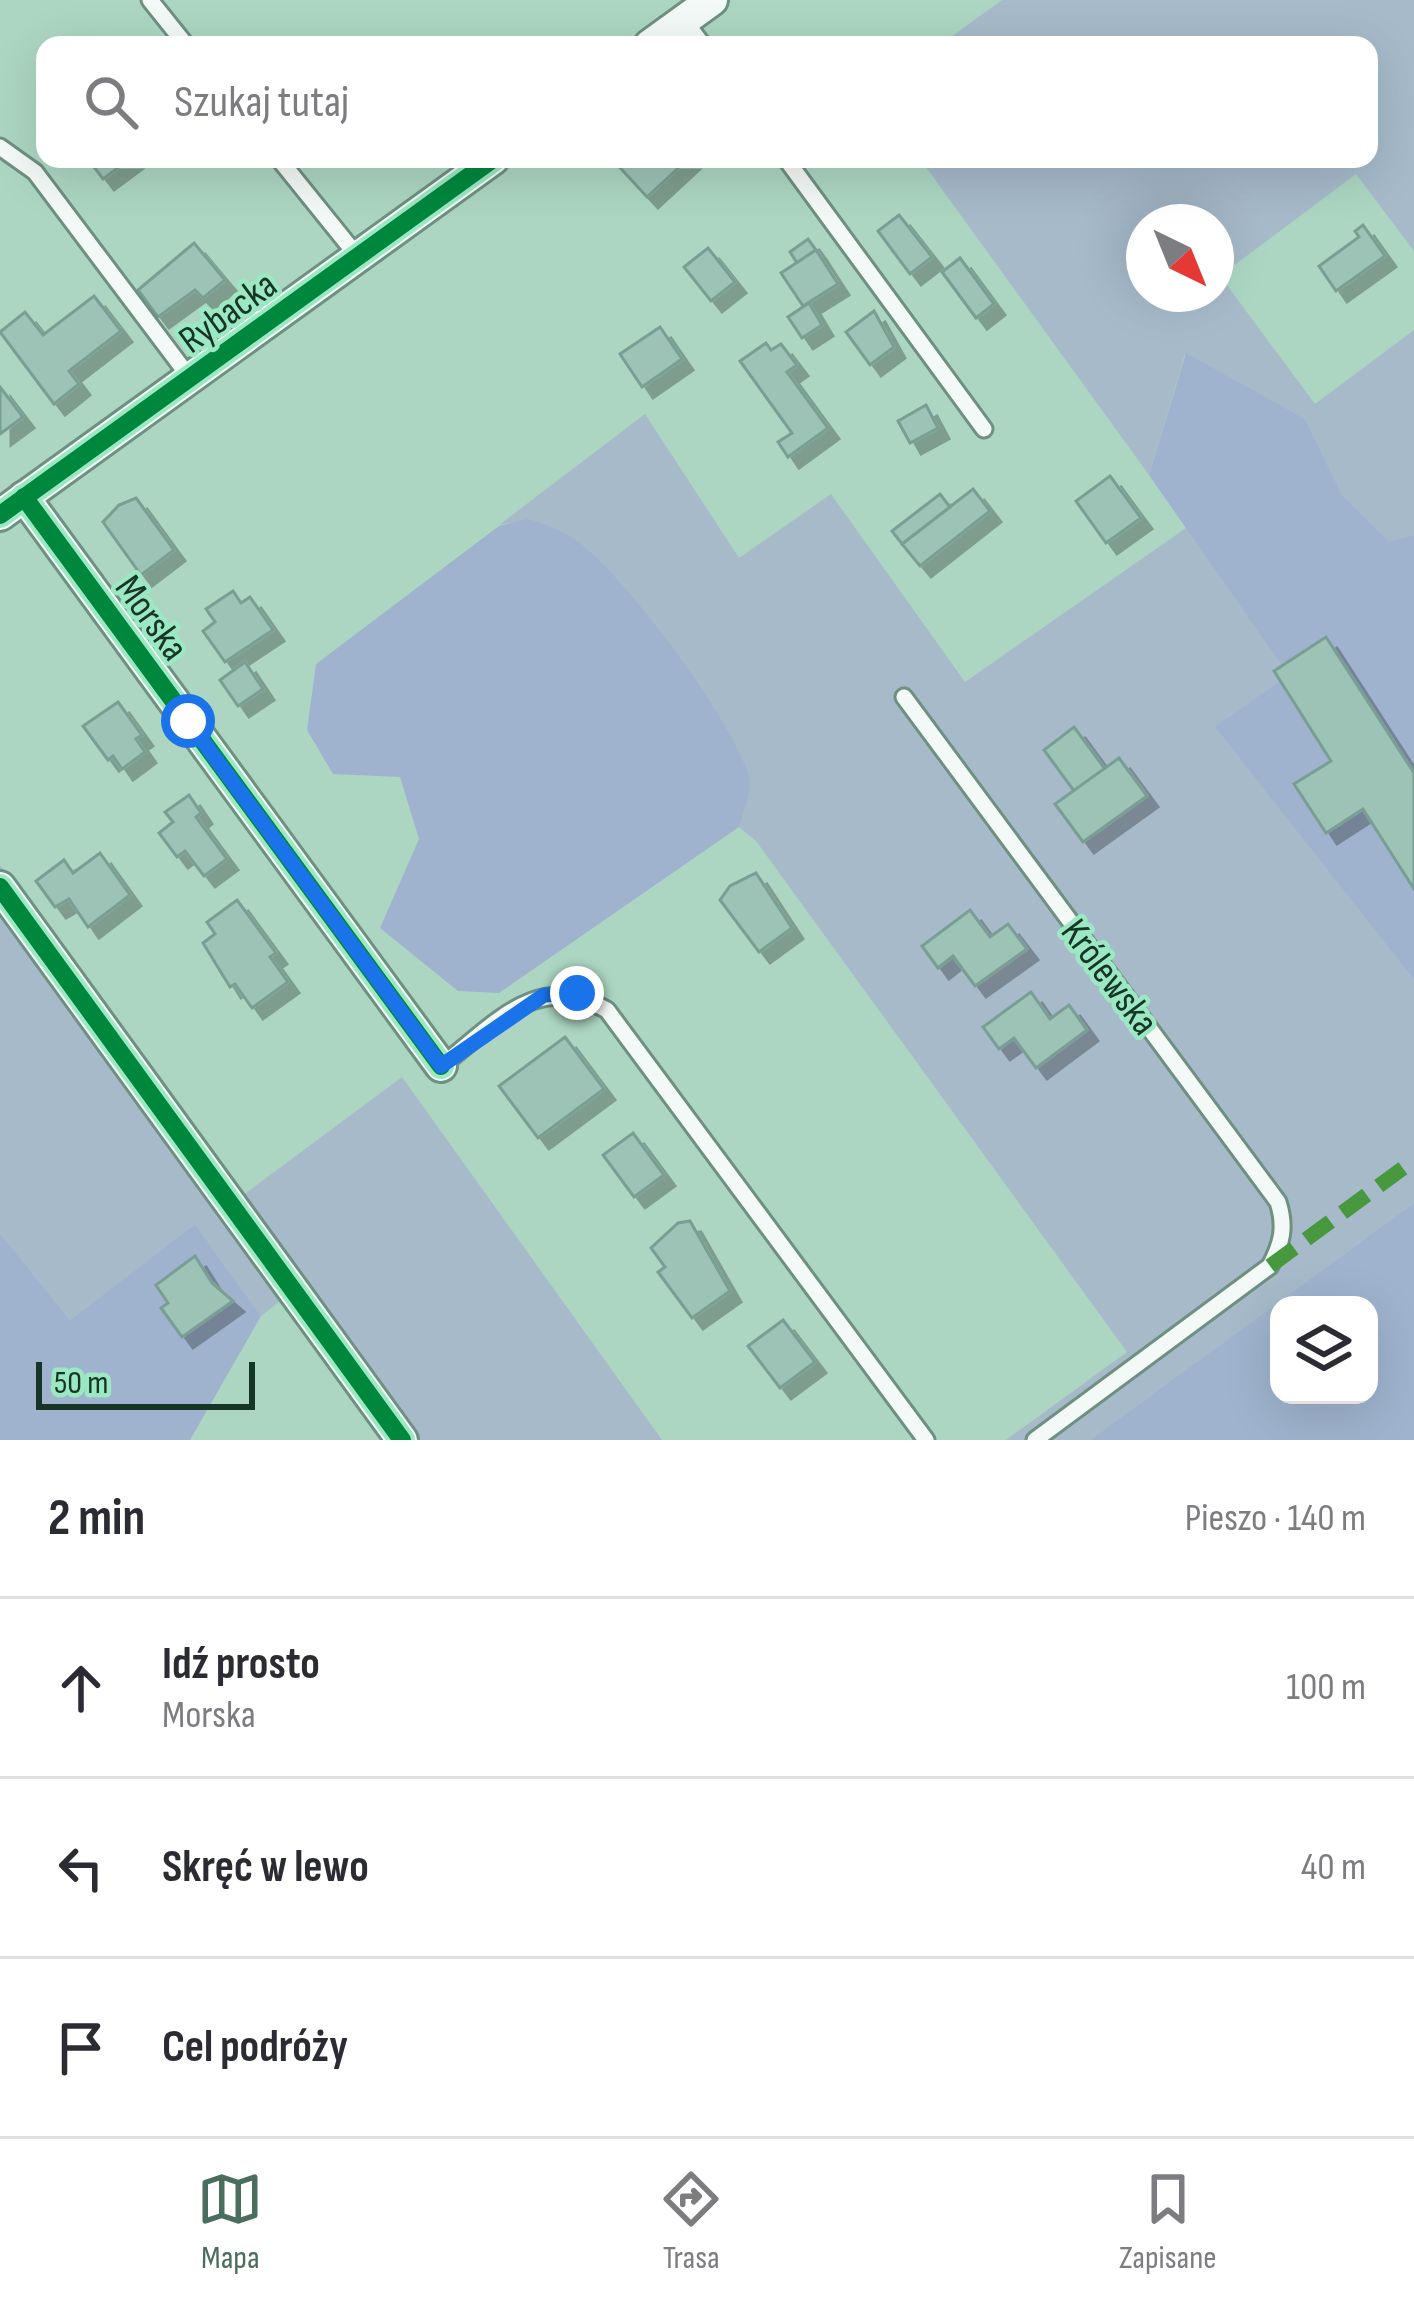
<!DOCTYPE html>
<html lang="pl">
<meta charset="utf-8">
<style>
:root{--surface:#fff;--page:#f2f2f3;--text:#2b2b33;--muted:#7c7c81;--line:#e1e1e2;--accent:#4a6d5d}
body{margin:0;font-family:"Sofia Sans Condensed",sans-serif;background:var(--page);color:var(--text)}
.controls{position:absolute;right:36px;bottom:36px;display:grid;overflow:hidden;border-radius:24px;box-shadow:0 12px 48px #0002}
.controls button{width:108px;height:108px;display:grid;place-items:center;padding:0;border:0;border-bottom:3px solid var(--line);background:var(--surface);color:var(--text);font:60px sans-serif}
.compass{position:absolute;left:1126px;top:204px;width:108px;height:108px;border-radius:50%;background:var(--surface);box-shadow:0 12px 48px #0002;rotate:137deg}
.scale{position:absolute;left:36px;bottom:30px;width:219px;box-sizing:border-box;padding-left:12px;border:6px solid #153526;border-top:0;font-size:33px;line-height:42px;white-space:nowrap;color:#153526;-webkit-text-stroke:9px #9be8c3;paint-order:stroke}
.stop{position:absolute;width:36px;height:36px;margin:-27px;border:9px solid #1a73e8;border-radius:50%;background:#fff}
.stop.end{background:#1a73e8;border-color:#fff;box-shadow:0 3px 12px #0008}
.list{margin:0;padding:0;list-style:none}
h2{display:flex;justify-content:space-between;align-items:center;height:156px;margin:0;padding:0 48px;font-size:51px}
h2 small{font-size:39px;font-weight:400;color:var(--muted)}
.list li{display:grid;grid-template-columns:78px 1fr auto;gap:36px;align-items:center;box-sizing:border-box;height:180px;padding:0 48px;border-top:3px solid var(--line)}
.list b{display:block;font-size:45px;white-space:nowrap}
.list p{margin:0;font-size:39px;white-space:nowrap;color:var(--muted)}
.list em{font-size:39px;font-style:normal;color:var(--muted)}
.icon{flex:none;width:66px;height:66px;fill:none;stroke:currentColor;stroke-width:2;stroke-linecap:round;stroke-linejoin:round}
.map{position:relative;flex:none;width:1414px;height:1440px;overflow:hidden}
.search{position:absolute;background:var(--surface);box-shadow:0 12px 48px #0002;left:36px;right:36px;top:36px;height:132px;display:flex;align-items:center;gap:30px;box-sizing:border-box;padding:0 42px;border-radius:24px;color:var(--muted);font-size:45px}
.sheet{height:696px;background:var(--surface)}
nav{display:flex;justify-content:space-around;align-items:center;box-sizing:border-box;height:168px;border-top:3px solid var(--line);background:var(--surface);font-size:33px;color:var(--muted)}
nav a{display:grid;justify-items:center;gap:6px}
nav .on{color:var(--accent)}
.map>svg:first-child{display:block}
.green{fill:#a6baca;fill-rule:evenodd}
.forest{fill:#9fb3ce;fill-rule:evenodd}
.building{fill:#9dc2b6;stroke:#799e93;stroke-width:3;filter:url(#shadow)}
.lines{fill:none;stroke-linecap:round;stroke-linejoin:round}
.service-casing{stroke:#6e9081;stroke-width:21}
.minor-casing{stroke:#6e9081;stroke-width:36}
.service{stroke:#f3f9f6;stroke-width:15}
.minor{stroke:#f3f9f6;stroke-width:30}
.quiet{stroke:#47983f;stroke-width:15;stroke-dasharray:30 15;stroke-linecap:butt}
.cycleway-casing{stroke:#9be8c3;stroke-width:26}
.cycleway{stroke:#00873e;stroke-width:18}
.route{stroke:#1a73e8;stroke-width:15}
.labels{text-anchor:middle;stroke-width:9;stroke-linejoin:round;paint-order:stroke}
.street-label{font-size:39px;fill:#153526;stroke:#9be8c3}
</style>
<div class="map">
<svg width="1414" height="1440" viewBox="0 0 1414 1440">
<defs>
<filter id="shadow"><feDropShadow dx="11" dy="11" stdDeviation="0" flood-color="#0004"/></filter>
</defs>
<rect width="100%" height="100%" fill="#acd6c2"/>
<g class="green">
<path d="M1002 0H1414V251L1356 174 1220 276 1315 404 1414 330V535L1391 543 1342 495 1305 419 1185 354 1149 475 920 159H1369V45H940ZM1144 222H1216V294H1144Z"/>
<path d="M645 414 739 558 831 494 965 682 1186 528 1288 675 1216 728 1414 980V1203L1090 1440H1006L1127 1352 756 841 739 827 745 809 586 548C556 526 536 517 499 525Z"/>
<path d="M0 865 242 1196 402 1077 662 1440H418L303 1283 261 1316 195 1224 70 1320 0 1233Z"/>
</g>
<g class="forest">
<path d="M1186 353 1305 419 1342 495 1390 542 1414 535V980L1215 727 1288 675 1149 475Z"/>
<path d="M527 519C549 525 568 532 585 547 636 592 725 710 748 773 753 789 744 812 739 827L499 993 458 991 380 928 419 839 400 777 333 774 307 730 316 664 499 526Z"/>
<path d="M1414 1203V1440H1090ZM1279 1305H1369V1395H1279Z"/>
<path d="M195 1224 261 1316 190 1440H0V1233L70 1320Z"/>
</g>
<g class="building">
<path d="M88 159H130L103 179Z"/>
<path d="M612 159H688L647 197Z"/>
<path d="M899 215 932 257 910 274 878 231Z"/>
<path d="M1363 225 1385 256 1336 291 1319 266 1359 237 1355 231Z"/>
<path d="M808 239 816 250 797 263 790 252Z"/>
<path d="M194 243 225 280 203 298 195 290 158 317 138 290Z"/>
<path d="M708 248 735 282 711 301 684 267Z"/>
<path d="M816 250 838 284 803 306 781 273Z"/>
<path d="M960 258 994 304 976 318 942 272Z"/>
<path d="M94 296 121 331 69 371 79 384 54 404 0 332 25 312 43 335Z"/>
<path d="M809 303 822 325 802 338 788 317Z"/>
<path d="M874 311 894 347 870 365 846 332Z"/>
<path d="M660 327 682 359 642 387 620 354Z"/>
<path d="M766 343 771 350 781 344 797 365 787 372 828 428 788 457 778 442 792 433 740 361Z"/>
<path d="M0 387 23 417 0 434Z"/>
<path d="M926 405 938 428 910 443 898 421Z"/>
<path d="M1110 476 1141 518 1106 543 1076 501Z"/>
<path d="M973 489 990 511 920 566 902 544Z"/>
<path d="M940 494 950 507 902 544 892 531Z"/>
<path d="M136 498 174 550 141 575 103 522 119 505Z"/>
<path d="M233 591 241 603 250 597 273 630 225 662 203 631 215 622 206 609Z"/>
<path d="M1326 637 1414 773V889L1363 809 1326 833 1294 784 1331 761 1274 671Z"/>
<path d="M245 662 263 689 238 706 220 680Z"/>
<path d="M118 702 142 735 136 739 145 752 122 769 113 756 108 760 83 726Z"/>
<path d="M1074 727 1105 769 1074 791 1044 750Z"/>
<path d="M1119 758 1147 796 1083 842 1055 804Z"/>
<path d="M189 795 201 813 196 817 227 859 204 876 185 851 177 857 159 833 173 822 165 812Z"/>
<path d="M100 853 130 895 88 927 69 899 55 907 36 881 64 860 73 873Z"/>
<path d="M756 873 792 928 759 952 720 900 730 886Z"/>
<path d="M237 900 276 953 270 957 288 982 252 1008 235 984 230 987 203 943 215 934 207 922Z"/>
<path d="M970 910 990 937 1008 924 1027 949 975 986 953 956 938 968 922 946Z"/>
<path d="M1031 992 1050 1019 1069 1005 1087 1030 1036 1068 1014 1038 999 1049 983 1027Z"/>
<path d="M565 1037 604 1089 538 1138 499 1086Z"/>
<path d="M633 1133 664 1175 634 1197 603 1155Z"/>
<path d="M690 1221 730 1291 692 1318 658 1272 665 1267 651 1248 678 1223Z"/>
<path d="M195 1256 212 1283 233 1301 182 1337 161 1308 168 1303 156 1285Z"/>
<path d="M783 1320 815 1362 780 1388 748 1346Z"/>
</g>
<g class="lines">
<g class="service-casing">
<g id="service">
<path d="M150 0 186 45"/>
<path d="M684 20 703 45"/>
<path d="M0 147 35 172 190 378"/>
<path d="M279 159 358 257"/>
<path d="M786 159 984 429"/>
<path d="M904 697 1278 1202C1286 1227 1282 1243 1270 1266L1035 1440"/>
<path d="M441 1066C496 1024 537 970 607 1010L926 1440"/>
</g>
</g>
<g class="minor-casing">
<g id="minor">
<path d="M650 45 712 0"/>
<path d="M24 497 441 1066"/>
<path d="M0 515 493 159"/>
<path d="M0 887 402 1440"/>
</g>
</g>
<use href="#service" class="service"/>
<use href="#minor" class="minor"/>
<path class="quiet" d="M1270 1266 1414 1160"/>
<g class="cycleway-casing">
<g id="cycleway">
<path d="M24 497 441 1066"/>
<path d="M0 515 493 159"/>
<path d="M0 887 402 1440"/>
</g>
</g>
<use href="#cycleway" class="cycleway"/>
</g>
<g class="lines">
<path class="route" d="M188 721 441 1066 544 995 577 993"/>
</g>
<g class="labels">
<g class="street-label">
<text transform="translate(227 311) rotate(-36)" y="14">Rybacka</text>
<text transform="translate(153 617) rotate(54)" y="14">Morska</text>
<text transform="translate(1111 976) rotate(53)" y="14">Królewska</text>
</g>
</g>
</svg>
<div class="controls">
<button><svg class="icon" aria-label="layers" viewBox="0 0 24 24"><path d="M12 4l9 5-9 5-9-5zM3 14l9 5 9-5"/></svg></button>
</div>
<svg class="compass" viewBox="-18 -18 36 36"><path d="M0-13l5 13h-10z" fill="#e53935"/><path d="M0 13l5-13h-10z" fill="#7c7c81"/></svg>
<div class="scale">50 m</div>
<div class="stop" style="left:188px;top:721px"></div>
<div class="stop end" style="left:577px;top:993px"></div>
<div class="search"><svg class="icon" aria-label="search" viewBox="0 0 24 24"><circle cx="10" cy="10" r="6"/><path d="M15 15l6 6"/></svg>Szukaj tutaj</div>
</div>
<section class="sheet">
<h2>2 min<small>Pieszo · 140 m</small></h2>
<ul class="list">
<li><svg class="icon" aria-label="ahead" viewBox="0 0 24 24"><path d="M12 20V5M6 11l6-6 6 6"/></svg><div><b>Idź prosto</b><p>Morska</p></div><em>100 m</em></li>
<li><svg class="icon" aria-label="left" viewBox="0 0 24 24"><path d="M17 20v-9H6M10 6l-5 5 5 5"/></svg><div><b>Skręć w lewo</b></div><em>40 m</em></li>
<li><svg class="icon" aria-label="arrive" viewBox="0 0 24 24"><path d="M6 21V4h12l-3 4 3 4H6"/></svg><div><b>Cel podróży</b></div></li>
</ul>
</section>
<nav>
<a class="on"><svg class="icon" aria-label="map" viewBox="0 0 24 24"><path d="M3 6l6-2 6 2 6-2v14l-6 2-6-2-6 2zM9 4v14M15 6v14"/></svg>Mapa</a>
<a><svg class="icon" aria-label="directions" viewBox="0 0 24 24"><path d="M12 3l9 9-9 9-9-9zM9 14v-3h6M13 9l2 2-2 2"/></svg>Trasa</a>
<a><svg class="icon" aria-label="saved" viewBox="0 0 24 24"><path d="M7 4h10v16l-5-4-5 4z"/></svg>Zapisane</a>
</nav>
